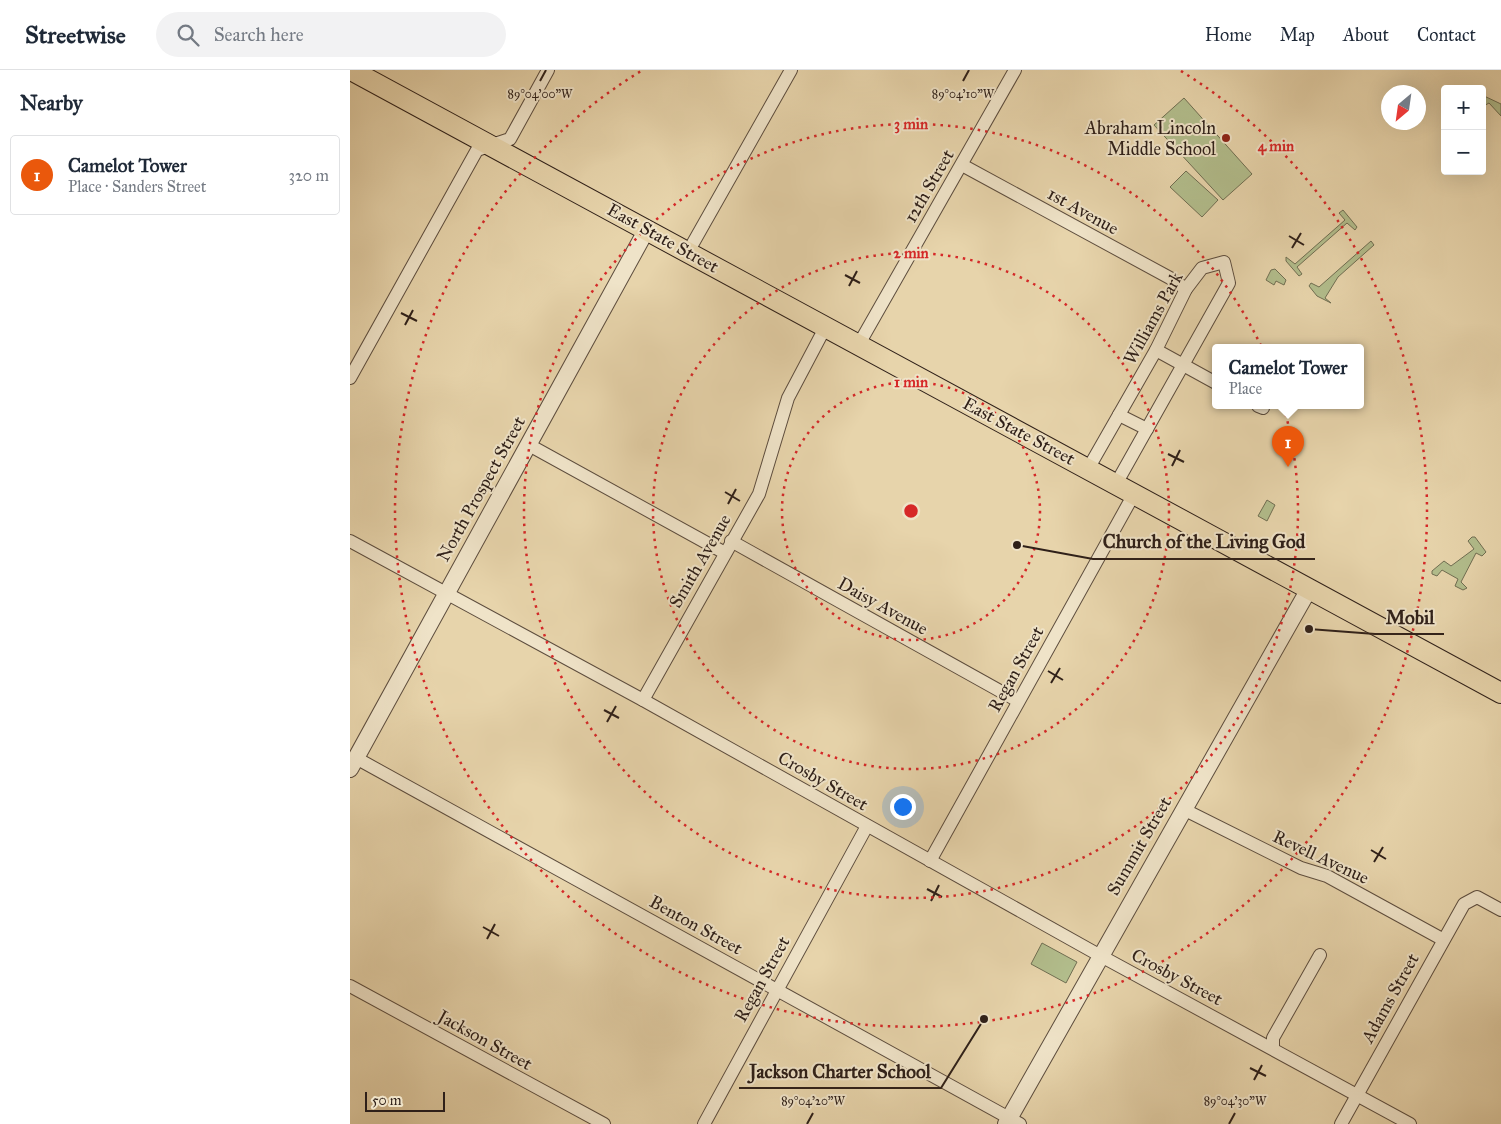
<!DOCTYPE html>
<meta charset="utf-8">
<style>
:root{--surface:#fff;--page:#f2f2f3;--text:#1f2937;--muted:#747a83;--line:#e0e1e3;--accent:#ea580c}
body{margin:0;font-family:"IM FELL Great Primer",serif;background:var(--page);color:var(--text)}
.controls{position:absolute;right:15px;top:15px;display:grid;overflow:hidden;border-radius:5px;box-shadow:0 5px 20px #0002}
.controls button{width:45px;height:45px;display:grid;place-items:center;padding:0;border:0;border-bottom:1px solid var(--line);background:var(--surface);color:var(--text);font:25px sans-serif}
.compass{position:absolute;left:1031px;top:15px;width:45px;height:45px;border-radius:50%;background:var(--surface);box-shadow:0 5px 20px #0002;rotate:209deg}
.scale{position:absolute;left:15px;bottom:12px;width:80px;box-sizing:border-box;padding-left:5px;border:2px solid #2f2019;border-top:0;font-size:14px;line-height:18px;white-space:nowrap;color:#2f2019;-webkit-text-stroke:4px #efe3c8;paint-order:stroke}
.you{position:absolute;left:552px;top:736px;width:18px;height:18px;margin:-12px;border:4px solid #fff;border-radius:50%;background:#1a73e8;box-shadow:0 0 0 8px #1a73e833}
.badge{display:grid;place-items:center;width:32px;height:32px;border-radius:50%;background:var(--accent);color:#fff;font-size:16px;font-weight:700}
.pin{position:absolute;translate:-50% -41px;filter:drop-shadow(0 1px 2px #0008)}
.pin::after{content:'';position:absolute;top:26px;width:18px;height:15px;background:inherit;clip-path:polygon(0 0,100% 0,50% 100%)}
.popup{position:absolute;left:862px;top:274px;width:152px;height:65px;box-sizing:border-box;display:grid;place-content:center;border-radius:5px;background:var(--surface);filter:drop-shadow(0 1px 4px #0005);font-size:16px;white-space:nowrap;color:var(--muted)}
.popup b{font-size:19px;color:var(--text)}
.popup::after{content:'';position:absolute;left:50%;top:100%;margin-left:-10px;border:10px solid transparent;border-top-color:var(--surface)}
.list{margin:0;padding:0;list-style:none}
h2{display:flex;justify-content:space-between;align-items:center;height:65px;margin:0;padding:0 20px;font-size:21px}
h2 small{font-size:16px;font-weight:400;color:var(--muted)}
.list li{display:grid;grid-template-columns:32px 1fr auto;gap:15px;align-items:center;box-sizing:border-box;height:80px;margin:0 10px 10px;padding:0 10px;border:1px solid var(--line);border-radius:5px}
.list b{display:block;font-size:19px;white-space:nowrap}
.list p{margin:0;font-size:16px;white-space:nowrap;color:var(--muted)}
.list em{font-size:16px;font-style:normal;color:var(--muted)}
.icon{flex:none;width:28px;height:28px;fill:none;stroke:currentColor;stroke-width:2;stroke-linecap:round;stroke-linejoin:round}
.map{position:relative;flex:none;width:1151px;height:1054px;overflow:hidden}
header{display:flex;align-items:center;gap:30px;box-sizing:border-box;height:70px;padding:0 25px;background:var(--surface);border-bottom:1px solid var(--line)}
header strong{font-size:24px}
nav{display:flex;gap:28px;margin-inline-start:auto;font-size:18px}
.search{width:350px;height:45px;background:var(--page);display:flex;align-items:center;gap:12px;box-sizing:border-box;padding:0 18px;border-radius:28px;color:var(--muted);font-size:19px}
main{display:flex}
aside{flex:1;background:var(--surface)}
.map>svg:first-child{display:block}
.green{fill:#b2bd8c;stroke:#706e52}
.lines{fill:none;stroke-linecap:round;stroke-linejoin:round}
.minor-casing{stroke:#5d4d3e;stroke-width:14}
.tertiary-casing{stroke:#5d4d3e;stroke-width:18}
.primary-casing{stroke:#2f2019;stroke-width:22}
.minor{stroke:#efe3c8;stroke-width:12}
.tertiary{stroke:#efe3c8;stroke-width:16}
.primary{stroke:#e7d4ab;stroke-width:20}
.ticks{fill:none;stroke:#2f2019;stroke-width:2}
.ring{fill:none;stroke:#d62828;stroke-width:2.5;stroke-dasharray:2.5 5}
.poi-dot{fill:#8f2418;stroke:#efe3c8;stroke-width:2}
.labels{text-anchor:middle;stroke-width:4;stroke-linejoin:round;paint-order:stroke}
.poi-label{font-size:18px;fill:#2f2019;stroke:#efe3c8;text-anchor:end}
.street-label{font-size:18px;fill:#2f2019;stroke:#efe3c8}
.ticks-label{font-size:12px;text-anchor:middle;fill:#2f2019;stroke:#efe3c8;stroke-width:4;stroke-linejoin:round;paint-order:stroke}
.centre{fill:#d62828;stroke:#efe3c8;stroke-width:2.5}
.ring-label{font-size:15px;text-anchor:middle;font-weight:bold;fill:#d62828;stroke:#efe3c8;stroke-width:4;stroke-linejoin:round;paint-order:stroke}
.leader{fill:none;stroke:#2f2019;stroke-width:2}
.callout-dot{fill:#2f2019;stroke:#efe3c8;stroke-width:2}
.callout-label{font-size:19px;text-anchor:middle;font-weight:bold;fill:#2f2019;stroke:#efe3c8;stroke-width:4;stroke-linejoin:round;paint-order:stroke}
</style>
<header>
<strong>Streetwise</strong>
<div class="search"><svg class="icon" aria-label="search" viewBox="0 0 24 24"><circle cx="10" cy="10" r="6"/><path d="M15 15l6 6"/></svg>Search here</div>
<nav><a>Home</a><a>Map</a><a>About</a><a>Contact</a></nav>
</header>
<main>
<aside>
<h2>Nearby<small></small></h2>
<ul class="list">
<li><span class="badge">1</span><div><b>Camelot Tower</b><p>Place · Sanders Street</p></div><em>320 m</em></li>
</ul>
</aside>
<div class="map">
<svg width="1151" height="1054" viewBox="0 0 1151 1054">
<rect width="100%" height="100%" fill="#e7d4ab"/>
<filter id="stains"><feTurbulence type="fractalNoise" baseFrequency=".004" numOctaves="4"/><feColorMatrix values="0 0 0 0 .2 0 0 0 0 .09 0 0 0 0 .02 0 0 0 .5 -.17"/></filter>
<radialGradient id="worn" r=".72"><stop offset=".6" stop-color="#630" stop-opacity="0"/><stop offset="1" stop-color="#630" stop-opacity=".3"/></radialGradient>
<g class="green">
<path d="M1132 25 1151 34V46L1139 33 1132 37Z"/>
<path d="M834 28 902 104 873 130 804 55Z"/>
<path d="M836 101 868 130 852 147 820 117Z"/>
<path d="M993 140 1007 157 1005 160 997 153 947 197 952 204 949 206 936 191V187L945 194 995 150 989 143Z"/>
<path d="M1021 171 1024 175 988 207 975 228 981 233 967 226 959 216 961 213 969 217Z"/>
<path d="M925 199 936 210 934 215 926 211 924 215 916 210 921 200Z"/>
<path d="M917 430 925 435 917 451 908 446Z"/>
<path d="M1122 467H1125L1136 482 1132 486 1126 483 1111 512 1117 518 1113 520 1105 516 1108 509 1092 500 1087 506 1082 504V501L1094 491 1101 496 1124 479 1118 471Z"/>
<path d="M692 873 727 892 716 913 681 894Z"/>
</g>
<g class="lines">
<g class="minor-casing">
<g id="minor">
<path d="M612 95 820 208 836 219"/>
<path d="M338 182 441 0"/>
<path d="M509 274 665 0"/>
<path d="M806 280 866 313"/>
<path d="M0 308 127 80 160 69 198 0"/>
<path d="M908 336 913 338"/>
<path d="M769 345 797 359"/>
<path d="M179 375 375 483"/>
<path d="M738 399 806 280 836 219 852 198 874 192 879 213 766 414"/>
<path d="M0 471 293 630 749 885 1060 1054"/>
<path d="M381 471 668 631"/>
<path d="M293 630 409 424 438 328 476 256"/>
<path d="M6 688 670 1054"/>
<path d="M833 739 951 798 977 806 1092 869"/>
<path d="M580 791 784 424"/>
<path d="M0 916 254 1054"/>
<path d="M923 978V968L970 885"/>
<path d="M354 1054 517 756"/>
<path d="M991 1054 1114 834 1127 827 1151 840"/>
</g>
</g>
<g class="tertiary-casing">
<g id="tertiary">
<path d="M0 699 297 159"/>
<path d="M656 1054 959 519"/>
</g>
</g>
<g class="primary-casing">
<path id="primary" d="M1 0 1151 623"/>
</g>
<use href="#minor" class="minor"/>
<use href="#tertiary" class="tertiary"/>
<use href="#primary" class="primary"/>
</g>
<path class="ticks" d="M190 11 196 0M613 11 619 0M939 166 954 175M942 178 951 163M495 205 510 213M499 216 507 201M51 243 67 251M55 255 63 240M818 384 834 392M822 396 830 380M375 422 390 431M378 434 386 419M698 601 713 610M701 613 710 598M254 640 269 648M257 652 266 636M1021 780 1036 789M1024 792 1033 777M577 819 592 827M581 831 589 815M133 857 149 866M137 869 145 854M900 998 916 1006M904 1010 912 995M457 1054 463 1043M879 1054 885 1043"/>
<g class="ring">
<circle cx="561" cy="441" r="129"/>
<circle cx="561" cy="441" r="258"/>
<circle cx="561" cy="441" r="387"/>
<path d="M831 1A516 516 0 1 1 291 1"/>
</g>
<circle class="poi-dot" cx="876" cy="68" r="5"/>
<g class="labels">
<g class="poi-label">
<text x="866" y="64">Abraham Lincoln<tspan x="866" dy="21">Middle School</tspan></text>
</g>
<g class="street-label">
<text transform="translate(579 116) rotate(-60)" y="6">12th Street</text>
<text transform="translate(733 141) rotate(29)" y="6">1st Avenue</text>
<text transform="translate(313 168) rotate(29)" y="6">East State Street</text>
<text transform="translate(803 248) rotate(-61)" y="6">Williams Park</text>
<text transform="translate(669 361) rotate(28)" y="6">East State Street</text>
<text transform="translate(131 419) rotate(-61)" y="6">North Prospect Street</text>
<text transform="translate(350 491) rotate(-60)" y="6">Smith Avenue</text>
<text transform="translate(533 536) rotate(29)" y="6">Daisy Avenue</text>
<text transform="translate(666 599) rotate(-61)" y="6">Regan Street</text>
<text transform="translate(473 711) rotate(30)" y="6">Crosby Street</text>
<text transform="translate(789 776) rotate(-60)" y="6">Summit Street</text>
<text transform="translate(971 787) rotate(25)" y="6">Revell Avenue</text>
<text transform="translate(346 855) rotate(29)" y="6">Benton Street</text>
<text transform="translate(827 907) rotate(28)" y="6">Crosby Street</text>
<text transform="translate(412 909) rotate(-61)" y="6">Regan Street</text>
<text transform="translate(1040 928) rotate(-61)" y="6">Adams Street</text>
<text transform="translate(135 970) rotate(29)" y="6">Jackson Street</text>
</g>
</g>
<g class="ticks-label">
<text x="190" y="28">89°04'00"W</text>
<text x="613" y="28">89°04'10"W</text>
<text x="463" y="1035">89°04'20"W</text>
<text x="885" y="1035">89°04'30"W</text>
</g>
<circle cx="561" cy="441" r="8" class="centre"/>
<g class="ring-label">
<text x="561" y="59">3 min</text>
<text x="926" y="81">4 min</text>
<text x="561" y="188">2 min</text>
<text x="561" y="317">1 min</text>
</g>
<path class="leader" d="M667 475L743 489H965M959 559L1025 564H1094M634 949L591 1018H389"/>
<g class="callout-dot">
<circle cx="667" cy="475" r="5"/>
<circle cx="959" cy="559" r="5"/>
<circle cx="634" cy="949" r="5"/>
</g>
<g class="callout-label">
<text x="854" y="478">Church of the Living God</text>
<text x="1060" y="554">Mobil</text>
<text x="490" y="1008">Jackson Charter School</text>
</g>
<rect width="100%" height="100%" filter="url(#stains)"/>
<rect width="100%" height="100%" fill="url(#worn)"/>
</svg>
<div class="controls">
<button>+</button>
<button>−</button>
</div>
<svg class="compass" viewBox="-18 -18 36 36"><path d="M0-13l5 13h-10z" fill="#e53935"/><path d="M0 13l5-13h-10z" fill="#747a83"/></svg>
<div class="scale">50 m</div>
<div class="you"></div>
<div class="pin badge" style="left:938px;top:397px">1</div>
<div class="popup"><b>Camelot Tower</b>Place</div>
</div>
</main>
